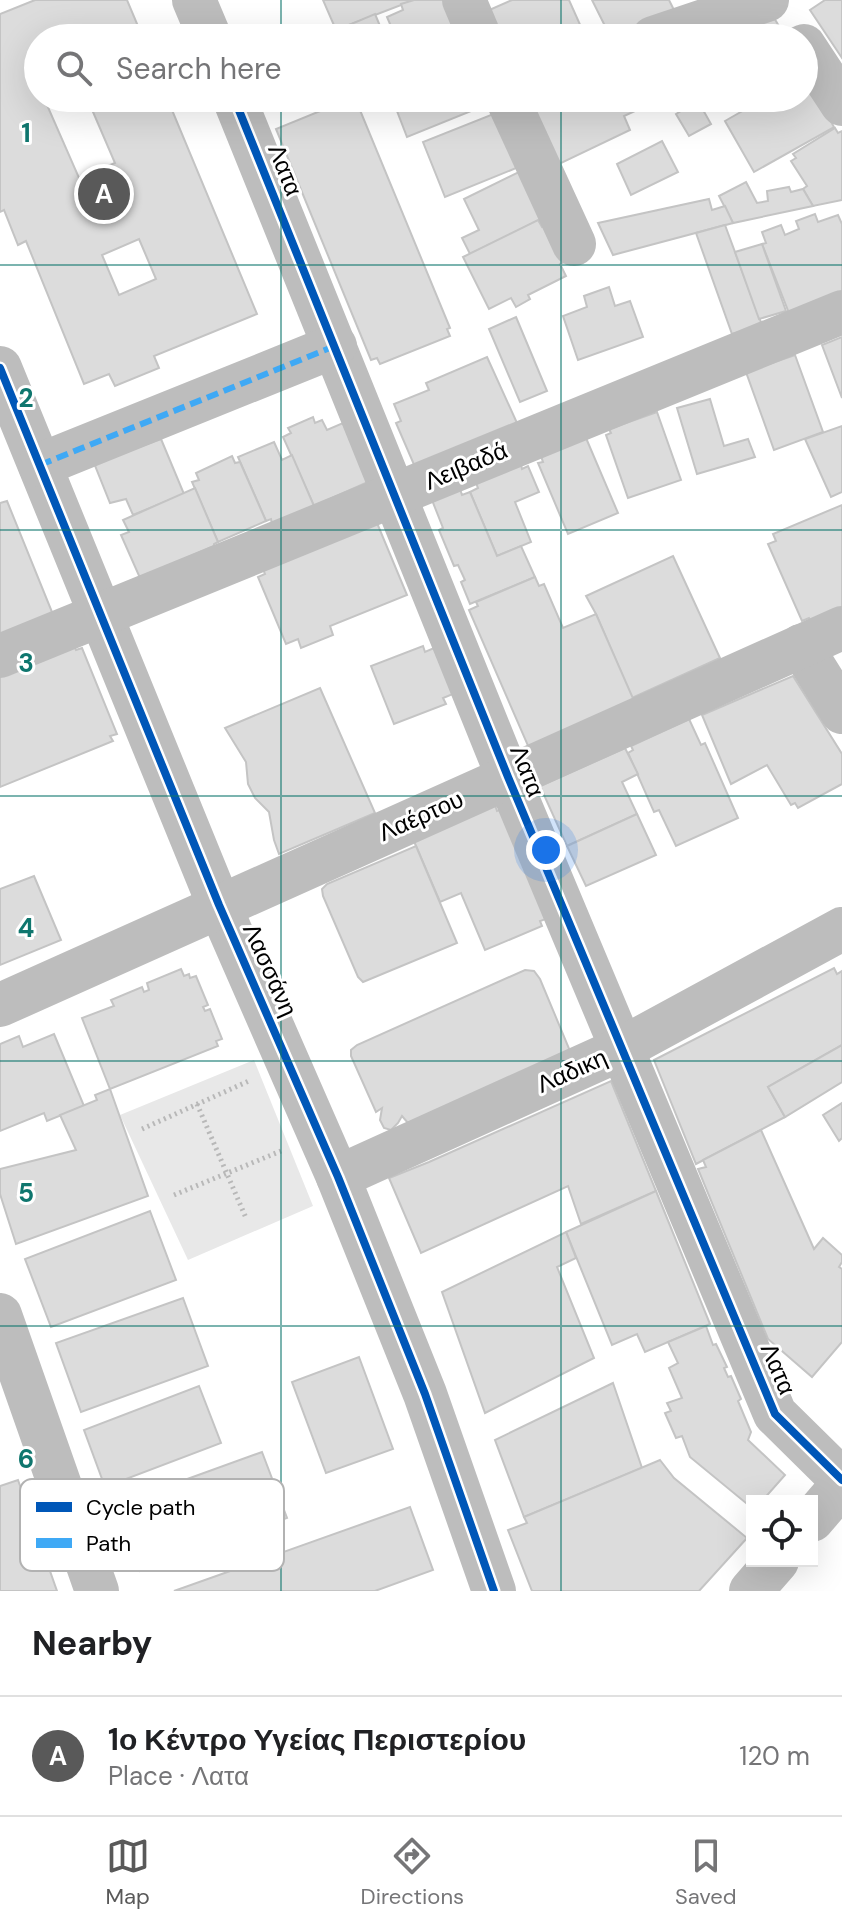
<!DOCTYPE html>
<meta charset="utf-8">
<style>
:root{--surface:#fff;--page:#f2f2f2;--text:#202124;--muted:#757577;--line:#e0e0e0;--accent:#595959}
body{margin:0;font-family:"DM Sans",sans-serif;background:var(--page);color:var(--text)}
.controls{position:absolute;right:24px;bottom:24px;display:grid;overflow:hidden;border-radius:0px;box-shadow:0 8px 32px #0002}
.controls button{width:72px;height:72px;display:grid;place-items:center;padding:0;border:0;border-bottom:2px solid var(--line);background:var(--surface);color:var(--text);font:40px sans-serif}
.you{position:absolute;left:546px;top:850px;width:28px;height:28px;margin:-20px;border:6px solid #fff;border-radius:50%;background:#1a73e8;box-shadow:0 0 0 12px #1a73e833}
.badge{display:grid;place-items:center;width:52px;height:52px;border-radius:50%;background:var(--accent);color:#fff;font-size:26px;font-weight:700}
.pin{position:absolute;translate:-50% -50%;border:4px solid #fff;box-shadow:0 2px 8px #0006}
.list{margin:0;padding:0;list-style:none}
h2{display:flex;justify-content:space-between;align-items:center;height:104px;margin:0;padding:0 32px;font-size:34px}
h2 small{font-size:26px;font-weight:400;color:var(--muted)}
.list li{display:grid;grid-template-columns:52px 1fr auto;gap:24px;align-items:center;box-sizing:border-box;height:120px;padding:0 32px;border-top:2px solid var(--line)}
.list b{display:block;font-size:30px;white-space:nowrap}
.list p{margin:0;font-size:26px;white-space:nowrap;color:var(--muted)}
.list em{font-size:26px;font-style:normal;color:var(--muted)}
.icon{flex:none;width:44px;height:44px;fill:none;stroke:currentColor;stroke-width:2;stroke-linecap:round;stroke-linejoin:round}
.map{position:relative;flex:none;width:842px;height:1591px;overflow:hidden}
.search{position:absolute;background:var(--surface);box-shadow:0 8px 32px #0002;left:24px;right:24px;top:24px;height:88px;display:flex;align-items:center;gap:20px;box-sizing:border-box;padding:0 28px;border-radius:44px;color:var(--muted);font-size:30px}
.sheet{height:224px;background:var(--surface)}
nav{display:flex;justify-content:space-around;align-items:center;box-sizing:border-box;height:112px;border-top:2px solid var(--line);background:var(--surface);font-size:22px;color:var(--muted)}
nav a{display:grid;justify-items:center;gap:4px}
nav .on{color:var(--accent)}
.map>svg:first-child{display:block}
.green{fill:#e8e8e8}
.building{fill:#dcdcdc;stroke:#c4c4c4;stroke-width:2;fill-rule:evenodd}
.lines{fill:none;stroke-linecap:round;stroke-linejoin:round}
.path{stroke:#b8b8b8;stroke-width:5;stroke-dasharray:2 4;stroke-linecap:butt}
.minor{stroke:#bdbdbd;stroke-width:44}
.quiet{stroke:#3fa9f5;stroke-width:6;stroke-dasharray:12 6;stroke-linecap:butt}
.cycleway-casing{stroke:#fff;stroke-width:13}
.cycleway{stroke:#0057b8;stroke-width:8}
.grid{fill:none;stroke:#0f766e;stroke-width:2;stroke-opacity:0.55}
.labels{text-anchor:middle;stroke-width:6;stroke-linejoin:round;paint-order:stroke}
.street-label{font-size:24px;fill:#000;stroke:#fff}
.key{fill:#fff;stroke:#b2b2b2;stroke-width:2}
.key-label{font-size:22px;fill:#000}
.grid-label{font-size:26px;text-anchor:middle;font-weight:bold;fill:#0f766e;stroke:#fff;stroke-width:6;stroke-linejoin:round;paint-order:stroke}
</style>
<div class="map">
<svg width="842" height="1591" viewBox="0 0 842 1591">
<rect width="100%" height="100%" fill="#fff"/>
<path class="green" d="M254 1060 313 1206 188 1260 120 1115Z"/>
<g class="building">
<path d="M35 0H127L143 38H38V98H62L47 105 79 178 115 163 87 98H167L257 314 154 356 159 368 115 386 109 374 84 384 26 241 18 245 4 210 0 212V14ZM139 239 156 279 119 295 102 255Z"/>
<path d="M323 0H414L336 30Z"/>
<path d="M414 0H444L461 38H396L387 17 403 10 401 4Z"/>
<path d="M512 0H569L586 38H500L487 11Z"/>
<path d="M592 0H669L674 10 669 19 611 38Z"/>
<path d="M825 0H842V58L810 10Z"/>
<path d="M770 11 786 38H696Z"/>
<path d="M375 14 385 38H348L344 27Z"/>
<path d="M805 75 834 127 754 172 725 121 765 98H804Z"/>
<path d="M352 98H355L450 328 447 329 450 336 380 364 377 358 371 360 276 129Z"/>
<path d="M392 98H489L491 103 407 137Z"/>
<path d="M529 98H644L646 106 624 116 630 130 557 165Z"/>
<path d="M698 101 711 124 689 136 676 114Z"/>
<path d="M496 113 521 166 445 197 423 142Z"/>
<path d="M835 128 838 133 842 131V200L813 206 803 189 807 186 791 161 796 158 793 154Z"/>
<path d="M662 141 678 172 631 195 617 164Z"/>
<path d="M525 169 548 216 470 254 462 238 479 230 464 199Z"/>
<path d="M746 182 757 203 768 201 767 191 789 187 791 192 803 189 813 206 733 223 719 196Z"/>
<path d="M709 199 712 210 725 206 733 223 613 255 598 223Z"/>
<path d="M815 214 818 222 838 215 842 224V294L789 313 762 244 766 243 762 232 781 225 785 235 799 229 796 221Z"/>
<path d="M538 220 542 227 548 224 566 261 560 264 566 276 528 295 530 299 516 307 511 298 489 309 463 257Z"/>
<path d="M725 225 762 325 732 334 696 233Z"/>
<path d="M762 244 786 311 759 319 735 252Z"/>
<path d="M609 287 615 306 630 301 643 337 578 360 563 316 587 307 584 296Z"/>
<path d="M516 317 547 391 520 402 489 329Z"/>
<path d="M842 337V398L822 345Z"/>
<path d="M795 355 823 432 774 450 746 372Z"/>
<path d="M487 357 517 423 415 467 396 423 401 421 394 404 429 390 426 383Z"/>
<path d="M710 399 724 446 748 439 755 457 697 474 677 408Z"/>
<path d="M657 412 681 480 628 498 606 435 611 433 609 429Z"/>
<path d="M313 417 315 423 322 420 327 430 343 423 368 482 314 506 283 437 291 433 288 428Z"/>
<path d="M842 426V492L831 497 805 439Z"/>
<path d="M586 438 618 513 568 534 538 463 543 462 541 456Z"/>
<path d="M161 439 184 494 133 515 126 499 110 503 94 463Z"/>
<path d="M274 442 282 460 292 455 314 506 272 524 271 519 266 521 238 457Z"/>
<path d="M232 456 235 463 240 462 266 521 218 542 192 482 199 480 196 473Z"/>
<path d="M521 465 522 469 528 466 539 492 515 502 531 542 497 556 470 492 478 488 476 483Z"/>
<path d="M195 488 218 542 214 544V546L140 578 121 535 129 532 123 520Z"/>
<path d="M460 489 462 495 470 492 497 556 521 546 535 577 470 604 461 582 465 580 458 565 454 566 439 530 443 528 432 500Z"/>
<path d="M7 501 54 617 0 638V503Z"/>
<path d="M842 505V610L812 623 809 618 802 621 768 544 776 541 773 534Z"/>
<path d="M377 523 407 595 330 626 333 635 301 648 298 639 286 644 258 577 265 574 263 569Z"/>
<path d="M673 556 720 658 632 698 596 614 586 596Z"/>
<path d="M535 577 539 586 544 584 563 628 596 614 635 703 529 748 469 610 478 606 476 602Z"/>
<path d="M73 644 76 650 82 648 117 734 110 736 113 741 0 787V674Z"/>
<path d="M423 646 425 652 434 648 453 694 443 698 446 704 394 724 371 666Z"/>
<path d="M793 676 842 754V784L798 808 795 803 791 805 767 765 731 784 702 715Z"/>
<path d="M320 688 375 813 279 854 274 840 269 812 255 798 248 784 246 762 225 728Z"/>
<path d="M689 719 701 745 705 743 738 818 676 846 659 810 654 812 628 753 633 750 631 746Z"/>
<path d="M625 748 638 774 622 782 637 814 567 846 540 786Z"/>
<path d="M495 805 497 811 502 809 546 919 540 921 542 926 485 950 461 893 440 902 413 839Z"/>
<path d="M637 814 656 855 586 886 567 846Z"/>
<path d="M416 846 457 943 363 982 358 977 323 896 322 889 327 884Z"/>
<path d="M34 876 61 940 0 965V889Z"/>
<path d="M834 968 837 974 842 971V1045L768 1087 785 1117 696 1164 654 1060Z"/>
<path d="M181 969 184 976 189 974 190 978 196 976 208 1005 203 1007 205 1011 210 1009 222 1039 216 1041 218 1046 110 1089 82 1018 114 1006 111 1000 142 987 144 992 149 990 147 983Z"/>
<path d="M525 970 534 971 540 979 570 1051 408 1123 402 1116 398 1123 391 1130 384 1128 380 1120 382 1108 376 1112 351 1056V1050L357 1045Z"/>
<path d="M54 1034 84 1106 47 1121 44 1113 0 1131V1044L19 1036 23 1047Z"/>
<path d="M842 1045V1082L785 1117 768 1087Z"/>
<path d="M611 1081 656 1191 581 1224 568 1186 421 1253 389 1178 429 1162Z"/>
<path d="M110 1089 148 1196 16 1244 0 1194V1169L76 1150 60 1115 97 1100 95 1095Z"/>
<path d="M842 1103V1138L839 1141 823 1115Z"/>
<path d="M761 1130 814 1249 823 1238 842 1255V1262L839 1267 842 1269V1342L812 1377 768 1339 698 1169 706 1167 703 1160Z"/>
<path d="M656 1191 710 1324 645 1352 637 1334 612 1345 566 1232Z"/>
<path d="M150 1211 176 1280 51 1327 25 1259Z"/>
<path d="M566 1232 576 1258 557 1267 594 1358 485 1413 442 1292Z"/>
<path d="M183 1298 208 1366 81 1412 56 1343Z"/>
<path d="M706 1326 713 1345 716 1344 727 1367 724 1368 728 1377 731 1376 741 1399 738 1401 751 1432 748 1440 785 1475 762 1501H752V1508L690 1457 682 1436 676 1438 665 1413 671 1411 667 1403 682 1398 669 1368 678 1363 668 1342Z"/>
<path d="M359 1357 393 1449 326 1473 292 1382Z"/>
<path d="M613 1383 642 1468 524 1517 495 1440Z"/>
<path d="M199 1386 221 1443 105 1487 84 1430Z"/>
<path d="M262 1452 287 1518 140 1571 115 1505Z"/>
<path d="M660 1460 674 1478 747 1538 699 1591H532L508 1530 527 1523 524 1517Z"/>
<path d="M18 1480 57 1591H0V1486Z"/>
<path d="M410 1507 433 1570 375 1591H174Z"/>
</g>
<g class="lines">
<g class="path">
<path d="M197 1104 246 1218"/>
<path d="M142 1129 251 1080"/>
<path d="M174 1195 281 1151"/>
</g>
<g class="minor">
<path d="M194 0 210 38"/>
<path d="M464 0 480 38"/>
<path d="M653 38 767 0"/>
<path d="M804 46 842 104"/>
<path d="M234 98 508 777 775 1414 842 1480"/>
<path d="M507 98 574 244"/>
<path d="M0 368 219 905 338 1177 425 1394 494 1591"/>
<path d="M40 465 335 346"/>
<path d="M801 646 842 712"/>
<path d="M0 656 842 312"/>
<path d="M0 1005 842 628"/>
<path d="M338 1177 621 1049 842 929"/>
<path d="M0 1315 97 1591"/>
<path d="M812 1520 842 1485"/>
<path d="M751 1591 777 1561"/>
</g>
<path class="quiet" d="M40 465 335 346"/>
<g class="cycleway-casing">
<g id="cycleway">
<path d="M234 98 508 777 775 1414 842 1480"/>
<path d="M0 368 219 905 338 1177 425 1394 494 1591"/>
</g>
</g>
<use href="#cycleway" class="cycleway"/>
</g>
<path class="grid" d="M281 0V38M561 0V38M281 98V1591M561 98V1591M0 265H842M0 530H842M0 796H842M0 1061H842M0 1326H842"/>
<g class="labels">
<g class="street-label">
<text transform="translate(285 170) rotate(68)" y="8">Λατα</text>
<text transform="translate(466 466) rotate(-23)" y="8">Λειβαδά</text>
<text transform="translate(527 771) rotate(68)" y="8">Λατα</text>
<text transform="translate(421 816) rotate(-24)" y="8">Λαέρτου</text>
<text transform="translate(270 970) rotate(66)" y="8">Λασσάνη</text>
<text transform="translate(572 1071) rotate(-24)" y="8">Λαδικη</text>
<text transform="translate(778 1369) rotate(67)" y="8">Λατα</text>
</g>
</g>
<rect x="20" y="1479" width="264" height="92" rx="12" class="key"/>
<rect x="36" y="1502" width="36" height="10" fill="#0057b8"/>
<rect x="36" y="1538" width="36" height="10" fill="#3fa9f5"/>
<g class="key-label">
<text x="86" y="1515">Cycle path</text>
<text x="86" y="1551">Path</text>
</g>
<g class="grid-label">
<text x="26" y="142">1</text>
<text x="26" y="407">2</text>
<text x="26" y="672">3</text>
<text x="26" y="937">4</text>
<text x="26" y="1202">5</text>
<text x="26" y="1468">6</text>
</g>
</svg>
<div class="controls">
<button><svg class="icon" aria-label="locate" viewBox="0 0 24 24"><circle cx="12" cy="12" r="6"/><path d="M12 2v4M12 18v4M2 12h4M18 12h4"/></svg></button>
</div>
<div class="you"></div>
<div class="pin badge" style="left:104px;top:194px">A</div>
<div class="search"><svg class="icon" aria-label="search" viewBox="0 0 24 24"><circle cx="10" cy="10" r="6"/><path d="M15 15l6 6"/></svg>Search here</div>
</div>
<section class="sheet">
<h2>Nearby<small></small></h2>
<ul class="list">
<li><span class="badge">A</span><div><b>1ο Κέντρο Υγείας Περιστερίου</b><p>Place · Λατα</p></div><em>120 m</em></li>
</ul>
</section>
<nav>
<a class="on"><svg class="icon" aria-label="map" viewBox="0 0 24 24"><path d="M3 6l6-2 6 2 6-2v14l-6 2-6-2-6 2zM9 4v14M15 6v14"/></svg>Map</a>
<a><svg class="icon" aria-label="directions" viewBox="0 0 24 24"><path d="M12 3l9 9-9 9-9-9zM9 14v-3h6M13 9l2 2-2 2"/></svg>Directions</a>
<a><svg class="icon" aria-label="saved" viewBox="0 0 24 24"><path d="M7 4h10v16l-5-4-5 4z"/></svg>Saved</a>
</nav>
